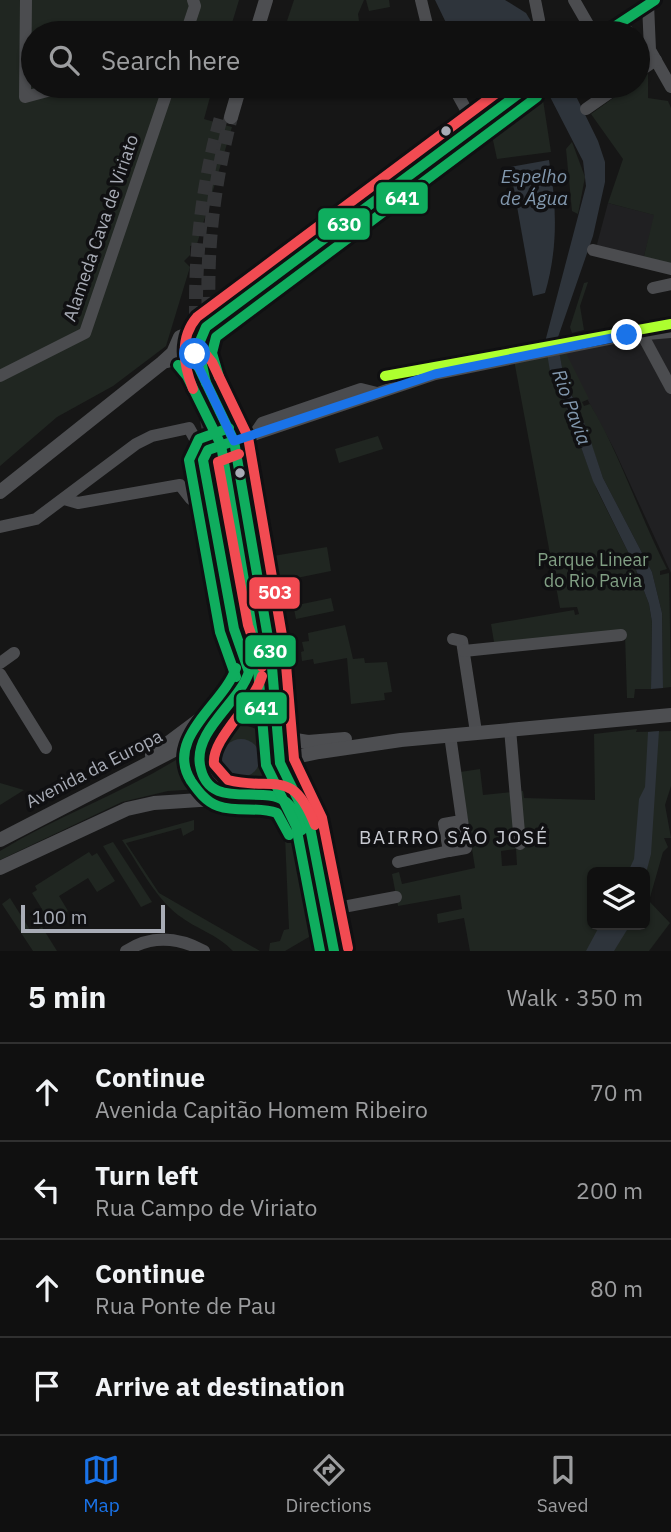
<!DOCTYPE html>
<meta charset="utf-8">
<style>
:root{--surface:#101010;--page:#191919;--text:#f1f3f6;--muted:#9c9d9f;--line:#303030;--accent:#1a73e8}
body{margin:0;font-family:"IBM Plex Sans",sans-serif;background:var(--page);color:var(--text)}
.controls{position:absolute;right:21px;bottom:21px;display:grid;overflow:hidden;border-radius:10px;box-shadow:0 2px 5px #0004}
.controls button{width:63px;height:63px;display:grid;place-items:center;padding:0;border:0;border-bottom:2px solid var(--line);background:var(--surface);color:var(--text);font:35px sans-serif}
.scale{position:absolute;left:21px;bottom:18px;width:144px;box-sizing:border-box;padding-left:7px;border:4px solid #a8acb6;border-top:0;font-size:19px;line-height:24px;white-space:nowrap;color:#a8acb6;-webkit-text-stroke:5px #101012;paint-order:stroke}
.stop{position:absolute;width:21px;height:21px;margin:-16px;border:5px solid #1a73e8;border-radius:50%;background:#fff}
.stop.end{background:#1a73e8;border-color:#fff;box-shadow:0 2px 7px #0008}
.list{margin:0;padding:0;list-style:none}
h2{display:flex;justify-content:space-between;align-items:center;height:91px;margin:0;padding:0 28px;font-size:30px}
h2 small{font-size:23px;font-weight:400;color:var(--muted)}
.list li{display:grid;grid-template-columns:46px 1fr auto;gap:21px;align-items:center;box-sizing:border-box;height:98px;padding:0 28px;border-top:2px solid var(--line)}
.list b{display:block;font-size:26px;white-space:nowrap}
.list p{margin:0;font-size:23px;white-space:nowrap;color:var(--muted)}
.list em{font-size:23px;font-style:normal;color:var(--muted)}
.icon{flex:none;width:38px;height:38px;fill:none;stroke:currentColor;stroke-width:2;stroke-linecap:round;stroke-linejoin:round}
.map{position:relative;flex:none;width:671px;height:951px;overflow:hidden}
.search{position:absolute;background:var(--surface);box-shadow:0 2px 5px #0004;left:21px;right:21px;top:21px;height:77px;display:flex;align-items:center;gap:18px;box-sizing:border-box;padding:0 24px;border-radius:38px;color:var(--muted);font-size:26px}
.sheet{height:483px;background:var(--surface)}
nav{display:flex;justify-content:space-around;align-items:center;box-sizing:border-box;height:98px;border-top:2px solid var(--line);background:var(--surface);font-size:19px;color:var(--muted)}
nav a{display:grid;justify-items:center;gap:4px}
nav .on{color:var(--accent)}
.map>svg:first-child{display:block}
.built{fill:#202022}
.green{fill:#202621;fill-rule:evenodd}
.water{fill:#2e343b}
.lines{fill:none;stroke-linecap:round;stroke-linejoin:round}
.major-tunnel{stroke:#333436;stroke-width:14;stroke-dasharray:14 7;stroke-linecap:butt}
.minor{stroke:#4b4c4f;stroke-width:12}
.major{stroke:#4d4e51;stroke-width:14}
.bus-1-casing{stroke:#101012;stroke-width:16}
.bus-2-casing{stroke:#101012;stroke-width:16}
.bus-3-casing{stroke:#101012;stroke-width:16}
.bus-1{stroke:#0fad5e;stroke-width:10}
.bus-2{stroke:#0fad5e;stroke-width:10}
.bus-3{stroke:#f24b52;stroke-width:10}
.tram-1-casing{stroke:#101012;stroke-width:16}
.tram-1{stroke:#adff2f;stroke-width:10}
.route{stroke:#1a73e8;stroke-width:9}
.bus-dot{fill:#a8acb6;stroke:#101012;stroke-width:2.5}
.labels{text-anchor:middle;stroke-width:7;stroke-linejoin:round;paint-order:stroke}
.street-label{font-size:18px;fill:#a8acb6;stroke:#101012}
.park-label{font-size:18px;fill:#819f84;stroke:#101012}
.water-label{font-size:19px;font-style:italic;fill:#8298ae;stroke:#101012}
.neighbourhood-label{font-size:19px;letter-spacing:2px;fill:#c9cbd2;stroke:#101012}
.line-badge{stroke:#101012;stroke-width:2.5}
.badge-label{font-size:19px;text-anchor:middle;font-weight:bold;fill:#fff}
</style>
<div class="map">
<svg width="671" height="951" viewBox="0 0 671 951">
<rect width="100%" height="100%" fill="#161616"/>
<g class="built">
<path d="M608 203 655 215 643 260 596 248Z"/>
<path d="M671 333V573L614 449 562 352Z"/>
</g>
<g class="green">
<path d="M0 0H239L229 33H33V86H213L204 119 232 127 197 244 190 246V255L184 261 190 267 166 346 113 386 57 417 0 466Z"/>
<path d="M294 0H364L358 14 359 21 351 31 283 33Z"/>
<path d="M366 0H389L390 7 369 11Z"/>
<path d="M648 73V98L668 101 671 108V264L643 260 654 215 608 203 623 159 591 114 630 86H638V80Z"/>
<path d="M538 92 543 100 551 152 497 159 490 126Z"/>
<path d="M572 142 585 177 578 214 572 211 566 149Z"/>
<path d="M588 282 580 306 584 330 572 333 570 327 584 283Z"/>
<path d="M565 351 589 399 582 402 584 406 590 404C621 456 639 515 667 569L660 571V575L669 573 671 687 663 688 662 613 652 572 603 478 580 412 564 378 559 352Z"/>
<path d="M547 355 597 490 633 562 649 604 652 622 651 689H635L634 698H627L625 634 494 642 491 624 574 610 575 615 579 614 577 607 560 608 514 360Z"/>
<path d="M378 436 383 449 339 463 335 449Z"/>
<path d="M327 547 331 571 272 583 267 557Z"/>
<path d="M331 598 334 611 296 619 294 609 278 612V609Z"/>
<path d="M247 614 269 693 254 685 256 675Z"/>
<path d="M345 625 353 659 364 658 365 663 387 662 392 692 384 693 385 700 351 704 347 658 314 664 313 659 302 661 301 652 304 651 302 642 309 641 308 633Z"/>
<path d="M251 693 271 702V713L243 705Z"/>
<circle cx="240" cy="757" r="32"/>
<path d="M637 729 636 732 671 731V786L665 805 671 838H664L668 847 663 852 649 901 670 923 649 951H470L464 918 438 923 437 914 462 909 460 895 398 906 392 874 399 872 402 884 475 868 460 772 480 769 483 795 523 791 524 798 595 800 594 734ZM516 849 517 865 502 866 501 851ZM592 872H645V925H592Z"/>
<path d="M184 755 190 757 200 789 168 791 122 802 0 860V851C59 815 126 792 184 755Z"/>
<path d="M0 783 24 790 0 805Z"/>
<path d="M284 813 295 824 298 833 314 934 285 951H269L270 943 280 941 284 930 289 929Z"/>
<path d="M194 820V830L183 836 181 828 126 843 159 893 260 951H233C217 934 196 929 178 915 154 896 139 865 122 840Z"/>
<path d="M113 842 152 902 141 907 103 846Z"/>
<path d="M89 852 92 856 97 853 115 881 97 892 88 878 59 896 68 911 50 922 32 893 37 890 35 886Z"/>
<path d="M10 898 32 933 42 927 57 951H33L2 904Z"/>
</g>
<g class="water">
<path d="M435 0H505L526 13 538 33H451Z"/>
<path d="M547 86H571L598 141 605 162V182L593 236 557 340 564 378 586 427 603 478 652 572 662 613 663 688 651 689 652 622 649 604 633 562 593 481 570 416 550 371 545 342 586 186 583 161 545 87Z"/>
<path d="M549 160C557 206 558 249 545 293L533 296 510 167Z"/>
<path d="M659 731 651 854 645 877V872H628L634 859 639 799 645 787 648 732Z"/>
<circle cx="241" cy="758" r="19"/>
<path d="M600 925H630L614 951H586Z"/>
</g>
<g class="lines">
<g class="major-tunnel">
<path d="M197 341C193 265 201 187 222 114"/>
<path d="M200 372 213 459"/>
<path d="M224 457C205 333 199 241 231 117"/>
</g>
<g class="minor">
<path d="M26 0 25 97 66 86"/>
<path d="M421 0 429 33"/>
<path d="M535 0 539 20"/>
<path d="M574 0 593 33"/>
<path d="M648 4 650 50 671 87"/>
<path d="M619 24 630 33"/>
<path d="M186 33 195 6 193 0"/>
<path d="M638 72 656 60"/>
<path d="M453 86 474 124"/>
<path d="M586 109 619 86"/>
<path d="M593 250 671 269"/>
<path d="M653 288 671 284"/>
<path d="M643 336 671 388"/>
<path d="M189 356 199 368 234 441 273 673"/>
<path d="M0 376 85 333 169 86"/>
<path d="M254 435 262 423 361 389 377 393"/>
<path d="M64 499 78 503 180 485 191 499 209 496"/>
<path d="M0 527 36 519 136 444 152 436 189 428 204 455"/>
<path d="M453 639 462 641 476 732"/>
<path d="M464 651 621 635"/>
<path d="M0 663 14 653"/>
<path d="M247 667 234 629 203 467 204 455 208 450 435 374 623 336 671 332"/>
<path d="M0 674 46 748"/>
<path d="M510 729 520 844"/>
<path d="M450 735 466 848 449 851 444 824 461 821"/>
<path d="M398 862 449 851"/>
<path d="M327 910 396 897"/>
<path d="M126 951C151 935 178 937 204 951"/>
</g>
<g class="major">
<path d="M256 33 266 0"/>
<path d="M605 33 655 0"/>
<path d="M231 117 240 86"/>
<path d="M167 361 195 354C202 346 197 336 206 327"/>
<path d="M224 458 255 623 282 727 297 741"/>
<path d="M213 460 247 645C250 689 245 692 215 723"/>
<path d="M0 492 162 363 173 353 180 337 206 327 529 86"/>
<circle cx="240" cy="756" r="41"/>
<path d="M289 739 308 742 345 739"/>
<path d="M152 755 231 696"/>
<path d="M281 764 309 822 334 951"/>
<path d="M268 786 300 756 319 752 401 740 671 715"/>
<path d="M258 794C279 795 295 805 301 825"/>
<path d="M0 840 205 734"/>
<path d="M0 868 127 809 154 803 245 797"/>
</g>
<g class="bus-1-casing">
<g id="bus-1">
<path d="M605 33 655 0"/>
<path d="M189 356 199 368 234 441 271 655 280 763 309 822 334 951"/>
<path d="M206 383 198 346 206 327 529 86"/>
<path d="M234 441 208 450 203 460 234 629 249 672"/>
<path d="M249 672C239 703 194 730 200 765 208 813 262 783 286 802 295 809 298 820 302 830"/>
</g>
</g>
<g class="bus-2-casing">
<g id="bus-2">
<path d="M178 365 187 376 221 445 257 657 266 765 296 826 320 951"/>
<path d="M219 377 212 353 216 337 537 97"/>
<path d="M229 428 199 439 189 460 220 632 236 677"/>
<path d="M236 668C224 704 164 738 191 781 198 791 206 802 218 806 238 813 258 806 277 813L289 835"/>
</g>
</g>
<g class="bus-3-casing">
<g id="bus-3">
<path d="M200 347 212 362 248 437 285 653 294 759 322 818 348 948"/>
<path d="M193 389C183 364 179 338 197 317L506 86"/>
<path d="M239 454 218 462 248 625 262 667"/>
<path d="M262 676C253 706 211 739 214 764L228 780C274 792 292 766 315 825"/>
</g>
</g>
<use href="#bus-1" class="bus-1"/>
<use href="#bus-2" class="bus-2"/>
<use href="#bus-3" class="bus-3"/>
<g class="tram-1-casing">
<path id="tram-1" d="M385 376 671 324"/>
</g>
<use href="#tram-1" class="tram-1"/>
</g>
<g class="lines">
<path class="route" d="M195 354 189 356 199 368 234 441 435 374 627 335"/>
</g>
<g class="bus-dot">
<circle cx="446" cy="131" r="6"/>
<circle cx="240" cy="473" r="6"/>
</g>
<g class="labels">
<g class="street-label">
<text transform="translate(101 228) rotate(-71)" y="6">Alameda Cava de Viriato</text>
<text transform="translate(94 769) rotate(-27)" y="6">Avenida da Europa</text>
</g>
<g class="park-label">
<text x="593" y="566">Parque Linear<tspan x="593" dy="21">do Rio Pavia</tspan></text>
</g>
<g class="water-label">
<text x="534" y="183">Espelho<tspan x="534" dy="22">de Água</tspan></text>
<text transform="translate(572 407) rotate(70)" y="7">Rio Pavia</text>
</g>
<g class="neighbourhood-label">
<text x="454" y="844">BAIRRO SÃO JOSÉ</text>
</g>
</g>
<g class="line-badge">
<rect x="375" y="181" width="54" height="34" rx="7" fill="#0fad5e"/>
<rect x="317" y="207" width="54" height="34" rx="7" fill="#0fad5e"/>
<rect x="248" y="576" width="53" height="34" rx="7" fill="#f24b52"/>
<rect x="244" y="634" width="53" height="34" rx="7" fill="#0fad5e"/>
<rect x="235" y="691" width="53" height="34" rx="7" fill="#0fad5e"/>
</g>
<g class="badge-label">
<text x="402" y="205">641</text>
<text x="344" y="231">630</text>
<text x="275" y="599">503</text>
<text x="270" y="658">630</text>
<text x="261" y="715">641</text>
</g>
</svg>
<div class="controls">
<button><svg class="icon" aria-label="layers" viewBox="0 0 24 24"><path d="M12 4l9 5-9 5-9-5zM3 14l9 5 9-5"/></svg></button>
</div>
<div class="scale">100 m</div>
<div class="stop" style="left:195px;top:354px"></div>
<div class="stop end" style="left:627px;top:335px"></div>
<div class="search"><svg class="icon" aria-label="search" viewBox="0 0 24 24"><circle cx="10" cy="10" r="6"/><path d="M15 15l6 6"/></svg>Search here</div>
</div>
<section class="sheet">
<h2>5 min<small>Walk · 350 m</small></h2>
<ul class="list">
<li><svg class="icon" aria-label="ahead" viewBox="0 0 24 24"><path d="M12 20V5M6 11l6-6 6 6"/></svg><div><b>Continue</b><p>Avenida Capitão Homem Ribeiro</p></div><em>70 m</em></li>
<li><svg class="icon" aria-label="left" viewBox="0 0 24 24"><path d="M17 20v-9H6M10 6l-5 5 5 5"/></svg><div><b>Turn left</b><p>Rua Campo de Viriato</p></div><em>200 m</em></li>
<li><svg class="icon" aria-label="ahead" viewBox="0 0 24 24"><path d="M12 20V5M6 11l6-6 6 6"/></svg><div><b>Continue</b><p>Rua Ponte de Pau</p></div><em>80 m</em></li>
<li><svg class="icon" aria-label="arrive" viewBox="0 0 24 24"><path d="M6 21V4h12l-3 4 3 4H6"/></svg><div><b>Arrive at destination</b></div></li>
</ul>
</section>
<nav>
<a class="on"><svg class="icon" aria-label="map" viewBox="0 0 24 24"><path d="M3 6l6-2 6 2 6-2v14l-6 2-6-2-6 2zM9 4v14M15 6v14"/></svg>Map</a>
<a><svg class="icon" aria-label="directions" viewBox="0 0 24 24"><path d="M12 3l9 9-9 9-9-9zM9 14v-3h6M13 9l2 2-2 2"/></svg>Directions</a>
<a><svg class="icon" aria-label="saved" viewBox="0 0 24 24"><path d="M7 4h10v16l-5-4-5 4z"/></svg>Saved</a>
</nav>
